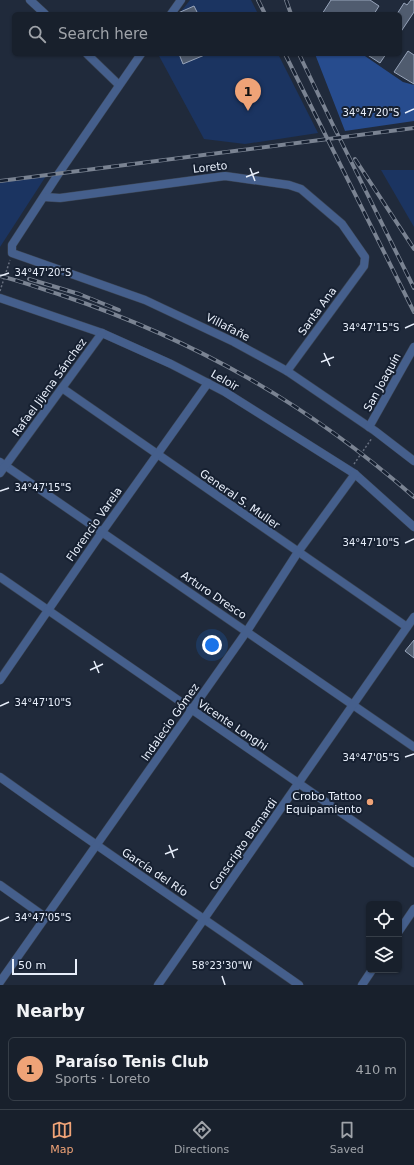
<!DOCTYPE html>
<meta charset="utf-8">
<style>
:root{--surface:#18202c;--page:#252d38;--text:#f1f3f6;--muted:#9fa3a9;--line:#363e48;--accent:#efa377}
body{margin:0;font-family:"DejaVu Sans",sans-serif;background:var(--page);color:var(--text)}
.controls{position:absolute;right:12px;bottom:12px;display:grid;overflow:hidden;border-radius:6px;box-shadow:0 1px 3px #0004}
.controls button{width:36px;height:36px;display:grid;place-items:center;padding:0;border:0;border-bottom:1px solid var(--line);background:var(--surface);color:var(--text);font:20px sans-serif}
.scale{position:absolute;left:12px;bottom:10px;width:65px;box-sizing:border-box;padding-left:4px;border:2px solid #e8effb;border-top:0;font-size:11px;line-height:14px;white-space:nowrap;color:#e8effb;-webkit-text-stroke:3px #162031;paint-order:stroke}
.you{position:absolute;left:212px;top:645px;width:14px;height:14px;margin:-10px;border:3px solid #fff;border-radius:50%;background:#1a73e8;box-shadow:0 0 0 6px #1a73e833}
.badge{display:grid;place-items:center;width:26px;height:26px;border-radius:50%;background:var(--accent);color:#111;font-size:13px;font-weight:700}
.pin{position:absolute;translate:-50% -33px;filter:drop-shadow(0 1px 2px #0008)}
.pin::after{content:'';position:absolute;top:21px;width:14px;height:12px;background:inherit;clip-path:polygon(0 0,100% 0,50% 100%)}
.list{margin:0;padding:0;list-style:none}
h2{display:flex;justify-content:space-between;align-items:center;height:52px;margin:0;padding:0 16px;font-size:17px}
h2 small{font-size:13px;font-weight:400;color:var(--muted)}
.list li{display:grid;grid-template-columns:26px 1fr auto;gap:12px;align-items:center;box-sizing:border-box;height:64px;margin:0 8px 8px;padding:0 8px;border:1px solid var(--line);border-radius:6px}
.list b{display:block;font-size:15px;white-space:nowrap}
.list p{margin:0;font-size:13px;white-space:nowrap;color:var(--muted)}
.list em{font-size:13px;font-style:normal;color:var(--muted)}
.icon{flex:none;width:22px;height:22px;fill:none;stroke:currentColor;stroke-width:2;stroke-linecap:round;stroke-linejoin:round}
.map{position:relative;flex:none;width:414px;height:985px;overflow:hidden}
.search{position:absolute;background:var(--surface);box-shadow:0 1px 3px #0004;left:12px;right:12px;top:12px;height:44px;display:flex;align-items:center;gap:10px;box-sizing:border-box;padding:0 14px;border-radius:6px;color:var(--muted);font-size:15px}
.sheet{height:124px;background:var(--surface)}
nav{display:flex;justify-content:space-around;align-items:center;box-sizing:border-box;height:56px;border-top:1px solid var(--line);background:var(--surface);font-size:11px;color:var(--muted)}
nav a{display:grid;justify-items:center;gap:2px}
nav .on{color:var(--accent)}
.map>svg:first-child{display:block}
.green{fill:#1b3461}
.forest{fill:#274c8e}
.building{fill:#505c6f;stroke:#98a5bb}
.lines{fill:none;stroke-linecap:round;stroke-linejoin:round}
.street-casing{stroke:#3c4656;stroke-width:9}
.path{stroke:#676f7f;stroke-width:1.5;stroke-dasharray:2 2;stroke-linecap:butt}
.street{stroke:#455f8c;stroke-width:8}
.rail-casing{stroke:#7a8392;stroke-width:4}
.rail{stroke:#162031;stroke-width:2.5;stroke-dasharray:8;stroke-linecap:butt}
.ticks{fill:none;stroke:#e8effb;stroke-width:1.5}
.poi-dot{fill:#efa377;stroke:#162031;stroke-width:1.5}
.labels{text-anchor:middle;stroke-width:4;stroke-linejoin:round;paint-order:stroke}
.street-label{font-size:11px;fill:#e8effb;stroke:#162031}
.poi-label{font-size:11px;fill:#e8effb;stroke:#162031;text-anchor:end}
.ticks-label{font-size:10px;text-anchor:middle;fill:#e8effb;stroke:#162031;stroke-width:4;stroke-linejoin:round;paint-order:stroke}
</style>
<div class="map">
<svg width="414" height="985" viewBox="0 0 414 985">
<rect width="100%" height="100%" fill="#202a3b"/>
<g class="green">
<path d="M190 0H251L258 14H179Z"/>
<path d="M158 54H278L318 133 245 144 204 139Z"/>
<path d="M381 170H414V227Z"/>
<path d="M46 176 0 247V182Z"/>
</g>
<path class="forest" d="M315 54H362L403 82 414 85V121L345 131Z"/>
<g class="building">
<path d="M331 0H370L379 6 374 14H322Z"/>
<path d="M411 0H414V12L400 33V14H397L404 3 407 5Z"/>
<path d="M194 6 198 14H178V13Z"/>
<path d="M408 51 414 55V84L394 72Z"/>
<path d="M179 54H207L183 64Z"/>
<path d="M366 54H386L380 63Z"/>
<path d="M414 640V658L405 651Z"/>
</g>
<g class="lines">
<g class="street-casing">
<g id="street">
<path d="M30 0 45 14"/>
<path d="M171 14 181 0"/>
<path d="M87 54 119 85"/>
<path d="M141 54 59 173 12 245V253L145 300 234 342 287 371 375 431 414 461"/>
<path d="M44 197 60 198 225 176 289 185 301 189 342 224 365 257 364 266 287 371"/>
<path d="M0 298 102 333 171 364 225 392 355 474 414 527"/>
<path d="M62 388 407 627"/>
<path d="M369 427 414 347"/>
<path d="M0 462 414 747"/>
<path d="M0 473 102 333"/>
<path d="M0 577 414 863"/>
<path d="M0 680 102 532 208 383"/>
<path d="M0 777C99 848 199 915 299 985"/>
<path d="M0 885 45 917"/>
<path d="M399 931 414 909"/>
<path d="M0 982 247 631 298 552 355 474"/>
<path d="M158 985 414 617"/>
<path d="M362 985 372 970"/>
</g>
</g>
<g class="path">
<path d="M0 291 10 260"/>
<path d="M354 464 372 438"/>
</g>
<use href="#street" class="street"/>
<g class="rail-casing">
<g id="rail">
<path d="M258 0 265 14"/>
<path d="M286 0 291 14"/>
<path d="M285 54 414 312"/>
<path d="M299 54 332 123 414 288"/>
<path d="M355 159 414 249"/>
<path d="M0 181 414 128"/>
<path d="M0 276C21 281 41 289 61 295 195 340 308 404 414 497"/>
<path d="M29 279 79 294 119 310"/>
</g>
</g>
<use href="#rail" class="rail"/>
</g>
<path class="ticks" d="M405 113 414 109M250 168 255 181M246 177 259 172M0 276 9 273M405 328 414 324M324 353 330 366M321 362 334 357M0 491 9 488M405 543 414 539M94 661 99 673M90 670 103 664M0 706 9 702M405 757 414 754M169 845 174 858M165 854 178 849M0 921 9 917M222 976 225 985"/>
<circle class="poi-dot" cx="370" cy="802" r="4"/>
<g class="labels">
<g class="street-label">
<text transform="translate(210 167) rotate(-6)" y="4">Loreto</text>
<text transform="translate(317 311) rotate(-54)" y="4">Santa Ana</text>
<text transform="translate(228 327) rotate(27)" y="4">Villafañe</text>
<text transform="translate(225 380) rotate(30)" y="4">Leloir</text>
<text transform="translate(382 382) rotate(-61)" y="4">San Joaquín</text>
<text transform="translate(49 387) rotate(-54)" y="4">Rafael Jijena Sánchez</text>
<text transform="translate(240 499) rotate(35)" y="4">General S. Muller</text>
<text transform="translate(94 524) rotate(-55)" y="4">Florencio Varela</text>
<text transform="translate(214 595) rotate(34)" y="4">Arturo Dresco</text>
<text transform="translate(170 722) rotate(-55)" y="4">Indalecio Gómez</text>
<text transform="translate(233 725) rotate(34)" y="4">Vicente Longhi</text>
<text transform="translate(243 844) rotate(-55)" y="4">Conscripto Bernardi</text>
<text transform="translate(155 872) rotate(34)" y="4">García del Río</text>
</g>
<g class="poi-label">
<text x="362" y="800">Crobo Tattoo<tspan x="362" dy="13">Equipamiento</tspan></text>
</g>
</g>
<g class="ticks-label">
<text x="371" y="116">34°47'20"S</text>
<text x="43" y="276">34°47'20"S</text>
<text x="371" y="331">34°47'15"S</text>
<text x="43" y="491">34°47'15"S</text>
<text x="371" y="546">34°47'10"S</text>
<text x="43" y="706">34°47'10"S</text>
<text x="371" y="761">34°47'05"S</text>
<text x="43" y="921">34°47'05"S</text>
<text x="222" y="969">58°23'30"W</text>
</g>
</svg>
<div class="controls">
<button><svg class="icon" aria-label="locate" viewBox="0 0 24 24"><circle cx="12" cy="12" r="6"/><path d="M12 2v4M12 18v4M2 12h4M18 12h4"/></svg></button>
<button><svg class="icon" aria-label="layers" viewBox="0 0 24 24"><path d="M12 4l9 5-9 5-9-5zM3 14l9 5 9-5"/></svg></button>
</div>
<div class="scale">50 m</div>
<div class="you"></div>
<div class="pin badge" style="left:248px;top:111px">1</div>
<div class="search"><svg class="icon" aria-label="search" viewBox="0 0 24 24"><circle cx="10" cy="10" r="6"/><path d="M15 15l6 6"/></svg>Search here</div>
</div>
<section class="sheet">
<h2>Nearby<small></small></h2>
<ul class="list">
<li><span class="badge">1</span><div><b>Paraíso Tenis Club</b><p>Sports · Loreto</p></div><em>410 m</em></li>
</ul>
</section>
<nav>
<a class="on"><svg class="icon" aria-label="map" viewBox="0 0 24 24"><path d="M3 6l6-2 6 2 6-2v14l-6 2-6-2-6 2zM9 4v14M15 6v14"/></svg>Map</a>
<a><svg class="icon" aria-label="directions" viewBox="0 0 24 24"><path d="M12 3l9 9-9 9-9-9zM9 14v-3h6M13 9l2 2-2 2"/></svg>Directions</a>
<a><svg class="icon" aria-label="saved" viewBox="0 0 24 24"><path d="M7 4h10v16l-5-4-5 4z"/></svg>Saved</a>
</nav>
